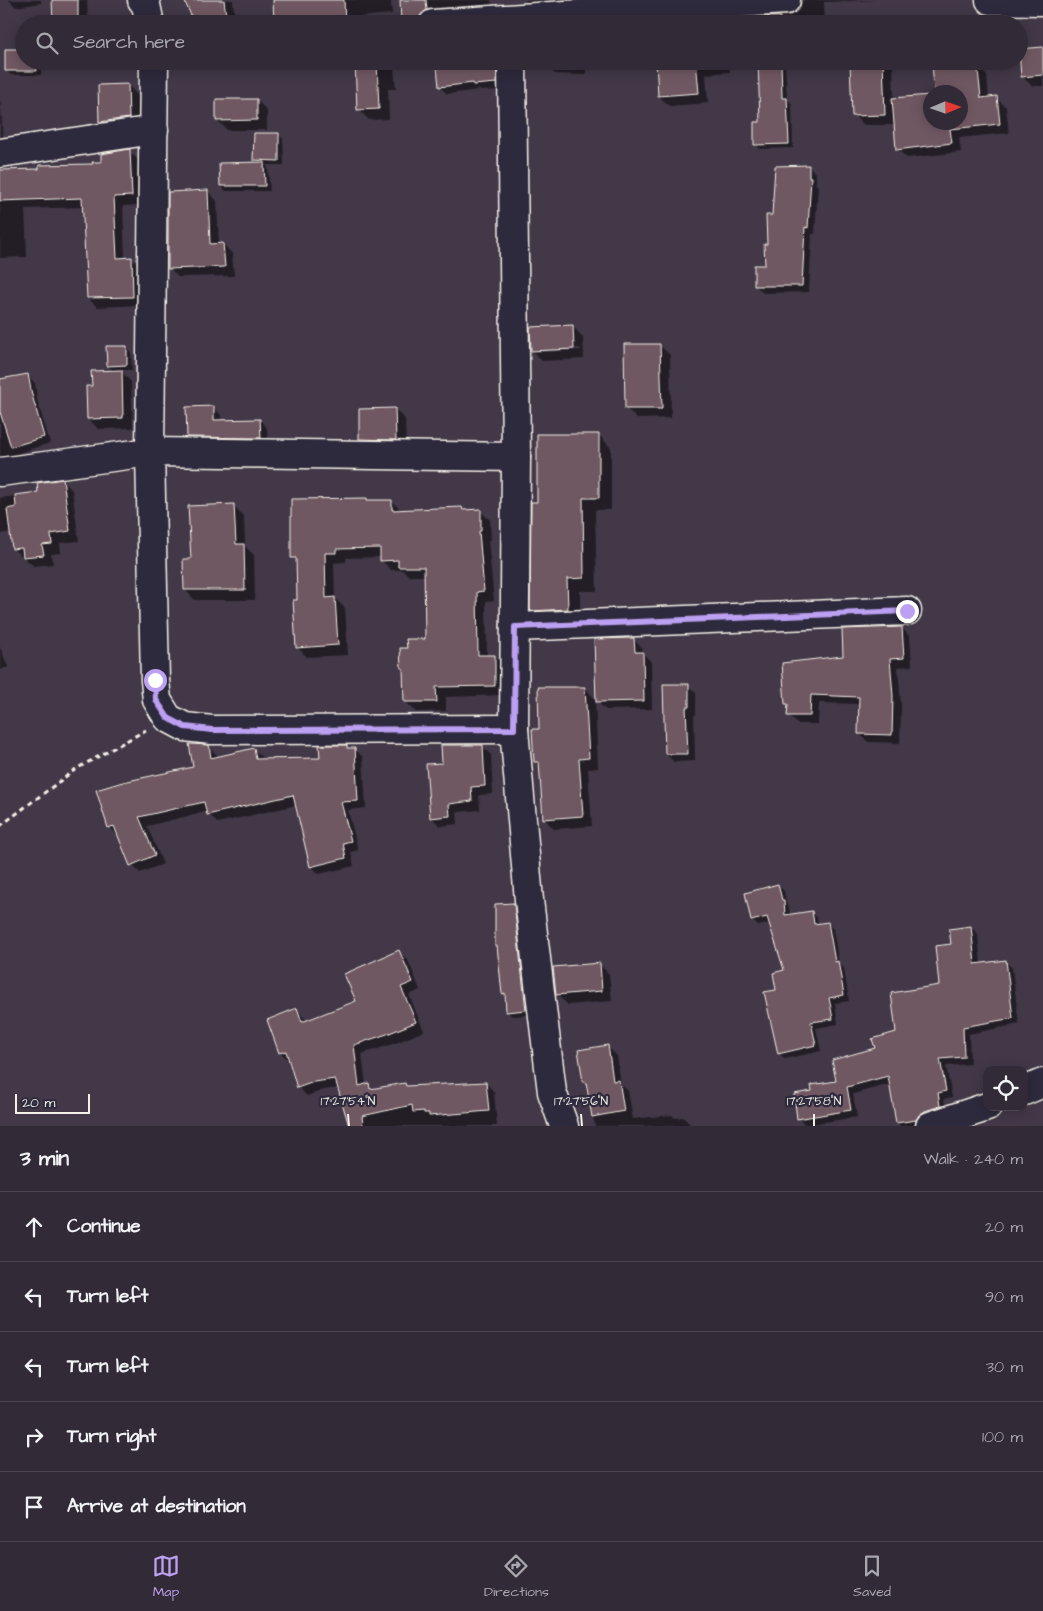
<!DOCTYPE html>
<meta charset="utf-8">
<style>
:root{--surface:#322a36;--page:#3d3642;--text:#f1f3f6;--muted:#a8a7ad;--line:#4d4651;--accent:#bca0f2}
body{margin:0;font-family:"Architects Daughter",sans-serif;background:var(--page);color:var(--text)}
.controls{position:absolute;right:15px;bottom:15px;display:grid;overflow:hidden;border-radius:10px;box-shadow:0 2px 12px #0003}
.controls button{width:45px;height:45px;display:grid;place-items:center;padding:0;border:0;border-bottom:1px solid var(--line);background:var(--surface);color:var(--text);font:25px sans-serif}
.compass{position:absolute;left:923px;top:85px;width:45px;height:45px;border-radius:50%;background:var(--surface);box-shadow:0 2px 12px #0003;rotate:88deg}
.scale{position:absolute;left:15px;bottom:12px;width:75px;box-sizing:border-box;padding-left:5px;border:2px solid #f4f1e8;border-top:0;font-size:14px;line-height:18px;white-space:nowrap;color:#f4f1e8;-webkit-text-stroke:4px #2f2a3d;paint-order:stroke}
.stop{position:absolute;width:15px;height:15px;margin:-11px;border:4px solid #bca0f2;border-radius:50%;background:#fff}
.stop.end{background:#bca0f2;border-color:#fff;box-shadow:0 1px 5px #0008}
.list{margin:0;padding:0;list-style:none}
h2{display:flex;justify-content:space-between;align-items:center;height:65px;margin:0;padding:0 20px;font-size:21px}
h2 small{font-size:16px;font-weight:400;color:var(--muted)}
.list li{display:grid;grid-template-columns:32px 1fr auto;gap:15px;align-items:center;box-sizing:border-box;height:70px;padding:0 20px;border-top:1px solid var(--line)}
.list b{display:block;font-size:19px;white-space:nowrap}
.list em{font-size:16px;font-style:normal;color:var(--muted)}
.icon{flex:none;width:28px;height:28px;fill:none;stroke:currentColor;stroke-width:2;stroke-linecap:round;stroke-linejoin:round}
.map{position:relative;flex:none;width:1043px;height:1126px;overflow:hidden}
.search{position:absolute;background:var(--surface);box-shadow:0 2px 12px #0003;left:15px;right:15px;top:15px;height:55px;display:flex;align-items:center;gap:12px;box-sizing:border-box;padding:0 18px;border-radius:28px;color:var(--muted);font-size:19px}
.sheet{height:415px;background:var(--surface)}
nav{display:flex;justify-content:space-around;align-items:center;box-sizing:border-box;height:70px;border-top:1px solid var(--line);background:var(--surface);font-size:14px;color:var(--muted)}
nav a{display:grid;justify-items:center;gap:2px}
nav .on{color:var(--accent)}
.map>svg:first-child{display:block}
.shadow{fill:#0007;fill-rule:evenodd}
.building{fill:#705863;stroke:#f4f1e8}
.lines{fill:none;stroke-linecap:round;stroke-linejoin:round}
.minor-casing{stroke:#f4f1e8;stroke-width:31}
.path{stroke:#f4f1e8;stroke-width:3;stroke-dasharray:5 4;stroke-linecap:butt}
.minor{stroke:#2f2a3d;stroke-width:28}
.route{stroke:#bca0f2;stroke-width:6}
.ticks{fill:none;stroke:#f4f1e8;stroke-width:2}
.ticks-label{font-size:12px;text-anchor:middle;fill:#f4f1e8;stroke:#2f2a3d;stroke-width:4.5;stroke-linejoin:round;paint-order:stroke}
</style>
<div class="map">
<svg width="1043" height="1126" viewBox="0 0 1043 1126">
<rect width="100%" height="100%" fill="#423848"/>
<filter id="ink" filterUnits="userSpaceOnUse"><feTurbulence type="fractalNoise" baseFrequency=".02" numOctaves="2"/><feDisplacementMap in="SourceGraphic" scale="10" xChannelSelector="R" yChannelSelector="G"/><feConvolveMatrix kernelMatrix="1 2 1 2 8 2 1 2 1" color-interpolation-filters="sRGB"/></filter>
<g filter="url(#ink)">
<g class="shadow">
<path d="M9 0H41V3L16 7Z"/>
<path d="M53 0H87L88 24H55Z"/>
<path d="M186 0H233L235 24H196Z"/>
<path d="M274 0H391L392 14 357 17V24H276Z"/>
<path d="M414 0H491L492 5 422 8Z"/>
<path d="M525 0H556V5L533 8Z"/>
<path d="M802 0H876L824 2 825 24H763V18L788 17 795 14 801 8Z"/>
<path d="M1043 49V86H1032L1022 76Z"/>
<path d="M24 61H41V75H11L6 70Z"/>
<path d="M356 61H388L394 67 396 89H388L389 119 369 120 359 110Z"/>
<path d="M471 61H505L503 90 481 91 480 90 447 94 440 87 471 65Z"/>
<path d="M550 61H586V75L555 74 550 69Z"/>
<path d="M657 61H729L730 72 706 74 708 103 669 106 659 96Z"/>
<path d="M754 61H785L787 99 792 104 793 148 760 149 756 144 762 123 758 70 754 65Z"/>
<path d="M851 61H893L894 99 930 97V122H960V92H935L934 61 977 66 987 76 989 98H996L1006 107 1009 133 959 138 961 152 907 158 897 149 896 125H864L853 115Z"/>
<path d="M128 85 138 96 139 128 111 132 101 122 99 86Z"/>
<path d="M257 100 267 111V130H227L217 120Z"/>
<path d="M0 101 1 102 3 148 0 149Z"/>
<path d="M279 135 283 139 284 165H266L268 168 270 191H226L221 186 258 163 254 160Z"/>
<path d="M129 151 138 160 141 205 123 206 125 259 131 258 140 267 142 305 97 307 88 298 84 207 25 209 27 257 0 258V172L40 170 94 165Z"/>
<path d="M809 166 816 174V184L818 186 815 234H812L809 292 763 293 755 285 766 266 773 216Z"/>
<path d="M208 191 217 201 219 245 223 244 232 254 234 276 178 277 169 268Z"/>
<path d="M573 327 583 337 584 359 542 361 532 351ZM580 348 581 350 540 352V350Z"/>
<path d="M659 345 670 355 671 418 637 419 627 409Z"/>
<path d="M126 347 131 352 132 370H120L131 382 133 428 98 429 88 418 93 387 114 372 108 366Z"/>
<path d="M28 376 35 383 38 403 50 443 0 459V380Z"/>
<path d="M213 407 221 415V421L260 420 267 428 268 445 196 444 188 436Z"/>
<path d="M395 409 405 419 406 449H371L361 439Z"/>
<path d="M599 435 611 448V510H595L597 591H580V621L544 623 532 610 538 503Z"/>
<path d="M63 481 72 490 79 541 60 543 61 553 51 554 53 564 34 566 13 549 11 532 0 534V498L40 493Z"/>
<path d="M368 501H391L402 511 462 508 465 511H480L490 520 491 540H488L494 601H486L487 656H494L504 666V695L446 697V711L416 712 406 702 405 670 402 667 408 649 427 640 425 576H409L403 570H391L382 561V557L346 558V562L334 563 335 599 345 608 348 655 307 657 297 647 299 601 297 562 293 557Z"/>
<path d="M234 506 244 516 245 546 254 555 255 600H195L185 590 192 560Z"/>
<path d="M902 628 910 637 912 666 898 667 901 705 900 743 868 742 860 734V704L819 703 818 724H797L789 715V706L786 703 844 657Z"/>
<path d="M633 639 642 648 643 653 651 662 652 709 606 710 595 700 598 768 588 769 592 826 554 829 544 818 541 767 535 761 540 730 585 688 597 701Z"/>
<path d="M0 647 8 667 0 670Z"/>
<path d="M688 685 696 693V715H694L695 761 674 762 666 754Z"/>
<path d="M346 746 349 749H354L363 757 366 808 348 810 358 850 351 852 354 866 319 874 311 866 297 805 217 823 209 814 208 811 147 826 163 864 140 873 132 865 119 835H117L109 827 194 768 208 747 217 755V758L253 749 262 757V760L321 759Z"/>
<path d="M482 746 491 755 493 794 479 795 480 810 457 812 458 824 440 826 431 817 443 764Z"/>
<path d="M778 885 784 891 787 905 789 907 790 916 811 912 817 918 818 925 827 923 833 929 839 964 844 968 849 1001 835 1003 838 1024 816 1028 821 1051 785 1059 779 1053 777 991 786 971 771 923 758 926 752 920Z"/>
<path d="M513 904 518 909 531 1015 512 1016 507 1011 506 996 503 993 499 949 496 946Z"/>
<path d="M971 927 978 934 981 964 1005 961 1012 968 1019 1024 969 1034 970 1064 946 1066 952 1097 944 1099 946 1113 923 1126H901L897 1123 890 1084 853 1094 857 1117 805 1125 799 1118 813 1093 837 1082 877 1049 898 1033 940 986 952 945Z"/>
<path d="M399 952 408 960 420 990 409 995 424 1031 396 1043 362 1054 366 1085 368 1084 374 1090 405 1084 408 1087 486 1083 494 1092 497 1126H350L339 1088 324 1090 307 1096 298 1087 289 1061 280 1052 297 1010 305 1019 307 1022 358 1002Z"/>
<path d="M599 964 609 974 612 1001 568 1005 557 995Z"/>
<path d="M607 1046 617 1056 621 1084 628 1091 633 1119 672 1115 675 1118 683 1117 692 1126H595L587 1085 584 1082Z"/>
</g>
<g class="building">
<path d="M52 0H78V23L53 24Z"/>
<path d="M184 0H224L227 24H195Z"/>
<path d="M273 0H344L345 24H274Z"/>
<path d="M400 0H426L427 10 419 17 418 21 401 23Z"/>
<path d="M780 16V24H762V17Z"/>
<path d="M1043 47V75L1021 77 1019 49Z"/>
<path d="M5 49H24V61H36L37 71H5Z"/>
<path d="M355 61H377L379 109 357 110Z"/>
<path d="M472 61H496L497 83 473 85V83L439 87 437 67 472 64Z"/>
<path d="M656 61H696L699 93 658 96Z"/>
<path d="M758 61H781L782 98H787L789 144 754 145V122H760Z"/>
<path d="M850 61H883L885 115 852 116Z"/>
<path d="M932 61H977L981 98 997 96 1000 124 950 129 952 143 896 150 892 98 930 95V122H960V92H934Z"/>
<path d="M128 84 129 118 99 122 98 85Z"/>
<path d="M216 99H257V120L216 121Z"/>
<path d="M254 133H279V161L253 160Z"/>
<path d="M130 149 132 196 114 197 117 258 132 257 133 297 87 298 82 198 0 201V170L39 169V165L93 164 92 162H101V154Z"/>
<path d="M264 162 265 186H220L219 163Z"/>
<path d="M809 165V177H811L808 228 805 227 802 286H754V265H765L764 244H767L766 215H772L775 166Z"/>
<path d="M208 190 210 244 223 243 225 267 168 269V192Z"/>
<path d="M573 325 574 349 531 351 530 327Z"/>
<path d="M624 344H660L662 409H625Z"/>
<path d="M106 346H127V365L107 366Z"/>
<path d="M122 370 123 418 87 419 86 386H92L91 371Z"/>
<path d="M28 374 32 395 44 437 11 447 0 412V379Z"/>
<path d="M214 406V420L260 419 261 438 187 437 186 407Z"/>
<path d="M395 408 396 440 359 439V409Z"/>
<path d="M537 434H599V498H583L584 578 567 579 568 609 530 611 531 502H537Z"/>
<path d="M63 479 70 531 51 534 52 544 42 545 44 555 23 557 22 548 12 549 7 509 16 507 15 495 38 492 37 483Z"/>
<path d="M367 498V500H392V510L462 507 463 510 481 509V531H479L484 591 477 592 478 655H495V686L436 687 437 702H404L403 668H401L400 648H407L406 639H425L424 567H398V560L380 561V548L336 549V553H325L326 598 335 597 338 645 296 648 293 600H297L296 558H291V499Z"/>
<path d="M234 504 236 544H244L245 590H184L183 559H191L188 506Z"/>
<path d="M902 627 904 658 890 659 893 696 892 735 858 734 859 697 811 695 810 716H787L788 704H785L782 663 843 656 842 629Z"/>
<path d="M634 638 635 652H643L644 701 596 702 594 639Z"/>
<path d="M663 684H689V707H686L688 754H665Z"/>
<path d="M538 687H585L589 758 579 759 583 816 543 819 539 762H534L532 729H539Z"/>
<path d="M189 744 209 745 211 758 254 748 256 759 320 758 319 745H347V748H355L358 801 341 802 351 841 343 843 346 858 310 867 293 795 207 815 204 802 139 817 155 855 130 866 114 826 108 828 96 790 123 782 193 767Z"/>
<path d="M441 745H483L485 786 471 787 472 801 449 804 450 816 430 818 426 764 442 763Z"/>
<path d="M778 884 782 900H784L785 915 812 911 814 924 828 922 835 962 838 961 844 995 829 998 833 1019 811 1022 816 1045 778 1054 764 992 776 990 773 973 784 970 767 917 751 921 745 893Z"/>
<path d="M514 903 526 1010 506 1012 505 993 502 994 497 946H495V904Z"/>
<path d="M971 926 975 964 1006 960 1013 1018 963 1027 964 1057 940 1059 946 1091 938 1093 940 1106 925 1111 919 1115 916 1120 896 1123 888 1076 847 1087 851 1110 797 1119 794 1094 812 1091 811 1085 836 1081 832 1060 875 1048 872 1039 896 1032 891 993 939 985 935 946 951 944 949 929Z"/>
<path d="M399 950 413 982 401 987 416 1022 387 1034 354 1045 359 1086 369 1083 370 1089 405 1083 406 1086 486 1082 489 1111 429 1116V1113H424V1111L413 1112 412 1105 362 1116 363 1126H349L335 1079 314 1082 297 1088 286 1051 279 1053 267 1020 297 1008 302 1022 356 1001 344 974Z"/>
<path d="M600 963 602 991 556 995 553 967Z"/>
<path d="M608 1045 613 1081 619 1080 624 1111 592 1117 586 1082H583L578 1050Z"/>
</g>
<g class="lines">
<g class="minor-casing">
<g id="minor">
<path d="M142 0 146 5 150 24"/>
<path d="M990 0 1043 1"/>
<path d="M433 24 786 0"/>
<path d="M154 61 150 452 155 680 157 700 168 718 185 727 212 730 514 729"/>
<path d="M512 61 516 457 514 729 529 900 552 1092 564 1126"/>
<path d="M0 153 154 130"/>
<path d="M0 472 150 452 516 457"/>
<path d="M515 627 907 611"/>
<path d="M1024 1091 1043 1083"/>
<path d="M930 1126 987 1107"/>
</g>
</g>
<path class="path" d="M0 826 76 769 146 730"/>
<use href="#minor" class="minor"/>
</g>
</g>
<g class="lines" filter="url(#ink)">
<path class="route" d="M155 680 156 700 168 718 185 727 212 730 514 729 515 627 907 611"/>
</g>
<path class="ticks" d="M348 1114 349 1126M581 1114 582 1126M814 1114V1126"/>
<g class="ticks-label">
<text x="348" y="1105">17°27'54"N</text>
<text x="581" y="1105">17°27'56"N</text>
<text x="814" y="1105">17°27'58"N</text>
</g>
</svg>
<div class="controls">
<button><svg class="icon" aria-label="locate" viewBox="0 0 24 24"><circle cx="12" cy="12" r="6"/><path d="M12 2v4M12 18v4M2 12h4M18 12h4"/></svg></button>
</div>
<svg class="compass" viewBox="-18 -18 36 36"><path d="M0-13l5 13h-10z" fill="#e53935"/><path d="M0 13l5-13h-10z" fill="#a8a7ad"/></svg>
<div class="scale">20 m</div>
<div class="stop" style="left:155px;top:680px"></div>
<div class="stop end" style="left:907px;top:611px"></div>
<div class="search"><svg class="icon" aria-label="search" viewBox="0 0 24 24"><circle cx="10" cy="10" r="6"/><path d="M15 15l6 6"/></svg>Search here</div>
</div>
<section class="sheet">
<h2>3 min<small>Walk · 240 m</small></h2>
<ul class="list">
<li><svg class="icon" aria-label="ahead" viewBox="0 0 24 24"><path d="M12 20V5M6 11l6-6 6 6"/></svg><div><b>Continue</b></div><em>20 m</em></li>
<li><svg class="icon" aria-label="left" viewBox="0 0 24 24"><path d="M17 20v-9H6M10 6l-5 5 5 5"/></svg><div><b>Turn left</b></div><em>90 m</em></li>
<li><svg class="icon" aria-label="left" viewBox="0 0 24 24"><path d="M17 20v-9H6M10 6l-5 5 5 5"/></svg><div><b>Turn left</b></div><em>30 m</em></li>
<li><svg class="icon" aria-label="right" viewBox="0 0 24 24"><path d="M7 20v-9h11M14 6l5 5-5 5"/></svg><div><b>Turn right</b></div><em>100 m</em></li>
<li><svg class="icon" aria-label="arrive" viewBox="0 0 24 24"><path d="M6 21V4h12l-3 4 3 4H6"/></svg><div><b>Arrive at destination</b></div></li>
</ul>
</section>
<nav>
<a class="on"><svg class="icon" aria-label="map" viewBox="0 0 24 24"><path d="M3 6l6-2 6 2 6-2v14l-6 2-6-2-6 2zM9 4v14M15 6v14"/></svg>Map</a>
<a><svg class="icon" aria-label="directions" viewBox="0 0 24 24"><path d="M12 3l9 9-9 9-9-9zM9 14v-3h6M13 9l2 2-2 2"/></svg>Directions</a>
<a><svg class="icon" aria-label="saved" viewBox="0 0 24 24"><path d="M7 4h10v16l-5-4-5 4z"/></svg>Saved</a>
</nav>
